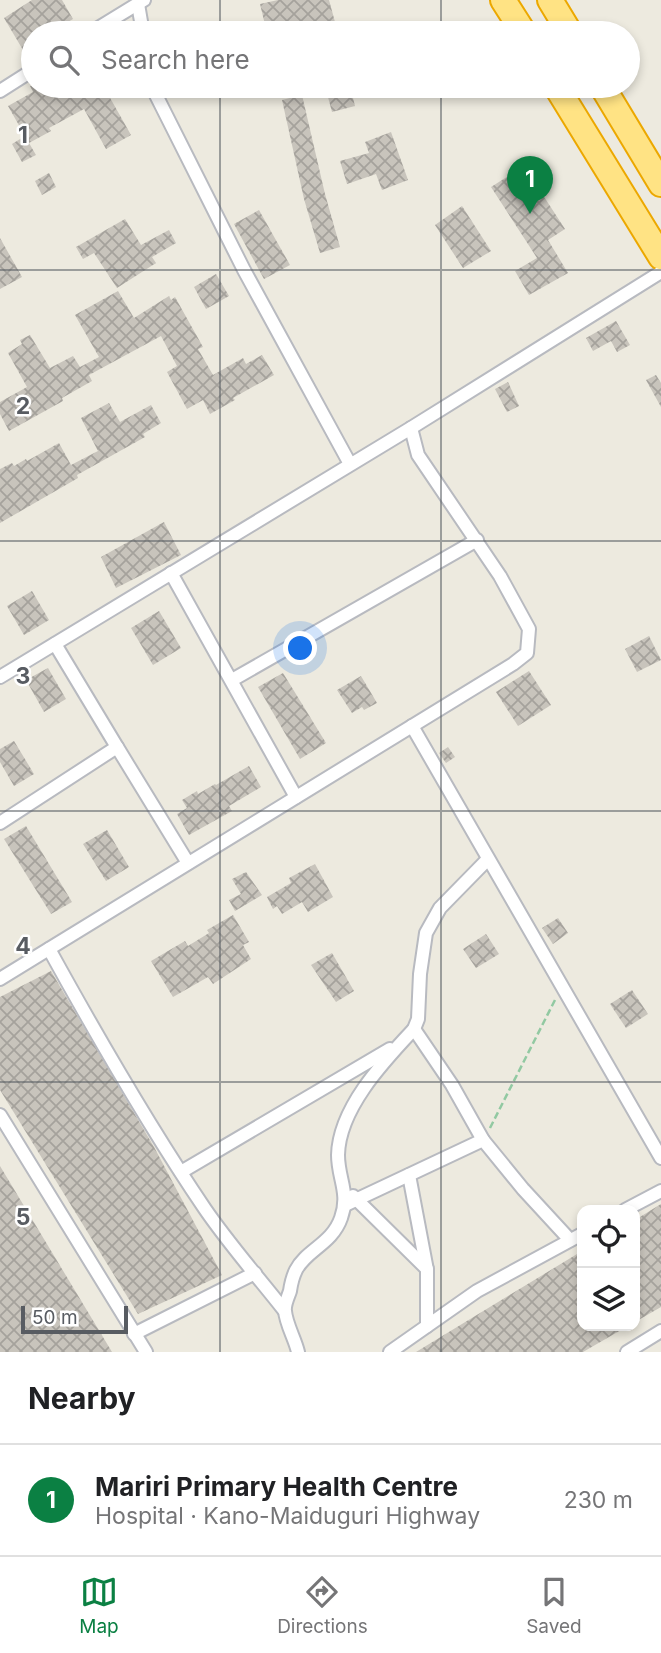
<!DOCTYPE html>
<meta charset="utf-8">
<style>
:root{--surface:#fff;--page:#f2f2f2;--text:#202124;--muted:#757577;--line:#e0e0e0;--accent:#0b8043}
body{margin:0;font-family:Inter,sans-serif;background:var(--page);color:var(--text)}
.controls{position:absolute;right:21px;bottom:21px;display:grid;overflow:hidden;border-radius:14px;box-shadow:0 4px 10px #0003}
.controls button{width:63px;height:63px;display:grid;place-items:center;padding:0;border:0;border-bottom:2px solid var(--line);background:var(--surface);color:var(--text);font:35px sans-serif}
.scale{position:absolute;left:21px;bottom:18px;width:107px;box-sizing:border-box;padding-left:7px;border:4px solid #585c62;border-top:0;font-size:19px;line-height:24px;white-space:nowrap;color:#585c62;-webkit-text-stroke:5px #fff;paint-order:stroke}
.you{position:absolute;left:301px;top:649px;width:24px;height:24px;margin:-18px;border:5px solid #fff;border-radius:50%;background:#1a73e8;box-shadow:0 0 0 10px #1a73e833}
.badge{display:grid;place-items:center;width:46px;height:46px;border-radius:50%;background:var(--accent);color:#fff;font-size:23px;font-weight:700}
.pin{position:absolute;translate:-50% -58px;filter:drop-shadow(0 2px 4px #0008)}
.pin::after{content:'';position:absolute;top:37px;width:24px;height:21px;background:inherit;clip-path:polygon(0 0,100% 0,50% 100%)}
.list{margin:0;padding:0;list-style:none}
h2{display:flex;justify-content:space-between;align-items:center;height:91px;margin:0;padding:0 28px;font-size:30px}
h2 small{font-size:23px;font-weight:400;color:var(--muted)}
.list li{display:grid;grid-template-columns:46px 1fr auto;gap:21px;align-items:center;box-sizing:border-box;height:112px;padding:0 28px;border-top:2px solid var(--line)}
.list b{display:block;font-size:26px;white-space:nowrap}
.list p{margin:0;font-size:23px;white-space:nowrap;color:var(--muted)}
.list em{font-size:23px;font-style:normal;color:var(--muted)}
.icon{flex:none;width:38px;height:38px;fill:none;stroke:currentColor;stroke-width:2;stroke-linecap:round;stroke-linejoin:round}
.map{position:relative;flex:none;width:661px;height:1352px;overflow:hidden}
.search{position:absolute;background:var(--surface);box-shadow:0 4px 10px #0003;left:21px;right:21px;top:21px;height:77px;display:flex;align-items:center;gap:18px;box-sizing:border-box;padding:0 24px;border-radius:38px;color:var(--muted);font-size:26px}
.sheet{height:203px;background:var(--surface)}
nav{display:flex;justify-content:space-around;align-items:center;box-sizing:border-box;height:98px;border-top:2px solid var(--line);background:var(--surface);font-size:19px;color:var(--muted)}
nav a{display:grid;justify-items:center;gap:4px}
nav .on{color:var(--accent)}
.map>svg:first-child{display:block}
.building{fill:url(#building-cross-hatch)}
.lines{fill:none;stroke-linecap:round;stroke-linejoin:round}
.street-casing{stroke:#b8bac0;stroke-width:16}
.highway-casing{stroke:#eca800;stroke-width:28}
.path{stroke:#92c9a2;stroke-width:2.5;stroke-dasharray:7 3.5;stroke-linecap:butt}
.street{stroke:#fff;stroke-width:12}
.highway{stroke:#ffe384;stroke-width:24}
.grid{fill:none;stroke:#585c62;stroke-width:2;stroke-opacity:0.55}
.grid-label{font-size:23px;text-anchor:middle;font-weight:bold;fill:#585c62;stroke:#fff;stroke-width:5;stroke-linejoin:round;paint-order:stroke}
</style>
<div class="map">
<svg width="661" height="1352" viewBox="0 0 661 1352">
<defs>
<pattern id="building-cross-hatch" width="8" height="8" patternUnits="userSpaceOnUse" patternTransform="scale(1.75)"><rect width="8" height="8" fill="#c8c4bc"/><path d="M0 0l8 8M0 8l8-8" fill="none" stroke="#a5a29c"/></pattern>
</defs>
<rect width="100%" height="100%" fill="#edeadf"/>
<g class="building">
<path d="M32 0H62L73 19 49 33H33V44L23 50 4 18Z"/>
<path d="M278 0H329L338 33H267L260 4Z"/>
<path d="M30 86H98L105 98 109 96 131 135 106 149 84 109 49 128 51 131 29 143 36 155 22 162 12 144 25 136 8 106 33 92Z"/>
<path d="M325 86H350L355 106 332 112Z"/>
<path d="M302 95 325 194 340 247 320 253 304 199 282 100Z"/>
<path d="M391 132 408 180 382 190 376 174 347 184 340 161 369 153 365 142Z"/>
<path d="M524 166 565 229 548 240 568 273 529 295 515 271 537 258 491 187Z"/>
<path d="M49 173 56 187 42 195 35 181Z"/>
<path d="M462 206 491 251 463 268 435 225Z"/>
<path d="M259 210 290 265 264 279 234 224Z"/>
<path d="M125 219 141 245 169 230 176 243 152 257 156 263 117 288 94 253 83 259 76 247Z"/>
<path d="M0 238 22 277 0 289Z"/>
<path d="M216 274 229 296 206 309 194 287Z"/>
<path d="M118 291 134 318 169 296 171 300 175 297 203 347 198 349 213 375 243 358 246 364 262 355 274 375 233 398 235 400 210 414 203 400 187 409 167 372 177 366 161 336 89 375 92 381 62 398 63 401 9 431 0 414V402L27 387 8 353 22 344 20 340 30 335 50 368 73 356 80 367 99 357 75 315Z"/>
<path d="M616 321 630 345 617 352 611 341 593 351 586 338Z"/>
<path d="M656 375 661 383V407L646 380Z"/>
<path d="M508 382 519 406 507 412 495 389Z"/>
<path d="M109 403 120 422 151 405 161 423 143 434 145 437 77 475 78 478 0 523V469L12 463 14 466 26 459 27 461 59 443 71 465 98 451 81 418Z"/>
<path d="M164 522 181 555 116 588 101 557Z"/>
<path d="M32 591 49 620 24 635 7 606Z"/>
<path d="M159 611 181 648 153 665 131 628Z"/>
<path d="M649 636 661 660 637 672 625 649Z"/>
<path d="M48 668 66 699 44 712 26 680Z"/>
<path d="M529 671 551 705 518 726 496 692Z"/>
<path d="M283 673 326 743 300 759 258 687Z"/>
<path d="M361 676 377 703 364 710 362 707 352 713 337 690Z"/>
<path d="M14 741 34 774 14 786 0 762V749Z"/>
<path d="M448 747 455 757 446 763 439 753Z"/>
<path d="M249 766 261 787 229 806 232 811 189 835 177 814 187 808 182 800 197 791 198 794 215 784 216 785Z"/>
<path d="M26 826 72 902 51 914 4 839Z"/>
<path d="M107 830 129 867 106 881 83 844Z"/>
<path d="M315 864 333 897 308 912 302 902 282 914 277 906 273 909 267 897 291 883 289 878Z"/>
<path d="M246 872 262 895 235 911 229 900 241 894 232 879Z"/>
<path d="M233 915 249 942 243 945 251 959 213 984 208 977 173 997 151 961 185 941 188 946 209 933 207 930Z"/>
<path d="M558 918 568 933 553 944 542 928Z"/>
<path d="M486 934 499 954 476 968 463 949Z"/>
<path d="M332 953 354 991 336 1002 311 965Z"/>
<path d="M51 971 154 1147 222 1275 138 1314 0 1090V997Z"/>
<path d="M632 990 648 1014 626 1028 610 1004Z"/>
<path d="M0 1166 112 1352H0Z"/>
<path d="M661 1204V1307L635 1322V1220Z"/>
<path d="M582 1251V1326H628L583 1352H416Z"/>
</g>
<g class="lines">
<g class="street-casing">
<g id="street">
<path d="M138 4 143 33"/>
<path d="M90 33 144 0"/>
<path d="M153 86 155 93 244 270 350 464"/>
<path d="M0 91 33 70"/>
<path d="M171 573 296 797"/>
<path d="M0 677 411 428 661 272"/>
<path d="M232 680 477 540"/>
<path d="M412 726 661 1158"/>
<path d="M117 747 188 863"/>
<path d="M0 823 117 747 55 644"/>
<path d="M49 949C98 1038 148 1125 205 1209 229 1244 258 1277 284 1310"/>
<path d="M0 979 513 664 527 653 529 629 500 576 418 455 411 428"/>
<path d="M414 1029 452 1085 483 1140"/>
<path d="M0 1115 146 1352"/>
<path d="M181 1172 390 1049"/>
<path d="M409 1175 427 1270V1326"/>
<path d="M353 1196 427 1269"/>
<path d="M345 1205 483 1140 523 1189 570 1240"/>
<path d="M625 1210 661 1191"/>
<path d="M134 1334 255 1273"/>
<path d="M298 1352C295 1339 286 1324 285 1311 284 1305 288 1297 290 1291 291 1284 293 1276 296 1270 306 1250 332 1244 341 1218 350 1193 338 1179 338 1155 339 1108 384 1061 414 1029L418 1019 420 974 426 933 440 908 488 859"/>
<path d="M390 1352 477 1291 582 1234"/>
<path d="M627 1352 661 1331"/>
</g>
</g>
<g class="highway-casing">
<g id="highway">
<path d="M503 0 524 33"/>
<path d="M550 0 570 33"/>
<path d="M556 86 661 257"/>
<path d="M602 86 661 184"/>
</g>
</g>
<path class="path" d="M490 1128 555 1000"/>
<use href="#street" class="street"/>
<use href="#highway" class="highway"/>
</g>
<path class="grid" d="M220 0V33M441 0V33M220 86V1352M441 86V1352M0 270H661M0 541H661M0 811H661M0 1082H661"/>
<g class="grid-label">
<text x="23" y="143">1</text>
<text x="23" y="414">2</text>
<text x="23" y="684">3</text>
<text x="23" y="954">4</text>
<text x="23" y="1225">5</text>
</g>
</svg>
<div class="controls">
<button><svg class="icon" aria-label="locate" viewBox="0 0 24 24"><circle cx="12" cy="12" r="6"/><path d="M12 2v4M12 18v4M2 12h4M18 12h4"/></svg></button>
<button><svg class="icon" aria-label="layers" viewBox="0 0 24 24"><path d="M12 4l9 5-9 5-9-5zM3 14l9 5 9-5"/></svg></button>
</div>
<div class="scale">50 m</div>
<div class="you"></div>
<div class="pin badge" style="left:530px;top:214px">1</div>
<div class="search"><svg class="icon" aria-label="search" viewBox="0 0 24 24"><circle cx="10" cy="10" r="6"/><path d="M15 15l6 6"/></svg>Search here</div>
</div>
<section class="sheet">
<h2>Nearby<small></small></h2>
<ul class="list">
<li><span class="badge">1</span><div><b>Mariri Primary Health Centre</b><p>Hospital · Kano-Maiduguri Highway</p></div><em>230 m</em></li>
</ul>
</section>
<nav>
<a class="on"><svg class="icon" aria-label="map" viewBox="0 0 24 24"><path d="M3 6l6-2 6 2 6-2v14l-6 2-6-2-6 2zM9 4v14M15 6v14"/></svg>Map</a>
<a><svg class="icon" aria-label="directions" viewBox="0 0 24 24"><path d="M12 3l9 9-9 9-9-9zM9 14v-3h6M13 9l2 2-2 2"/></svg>Directions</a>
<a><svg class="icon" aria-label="saved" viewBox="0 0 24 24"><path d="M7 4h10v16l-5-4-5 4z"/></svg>Saved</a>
</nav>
